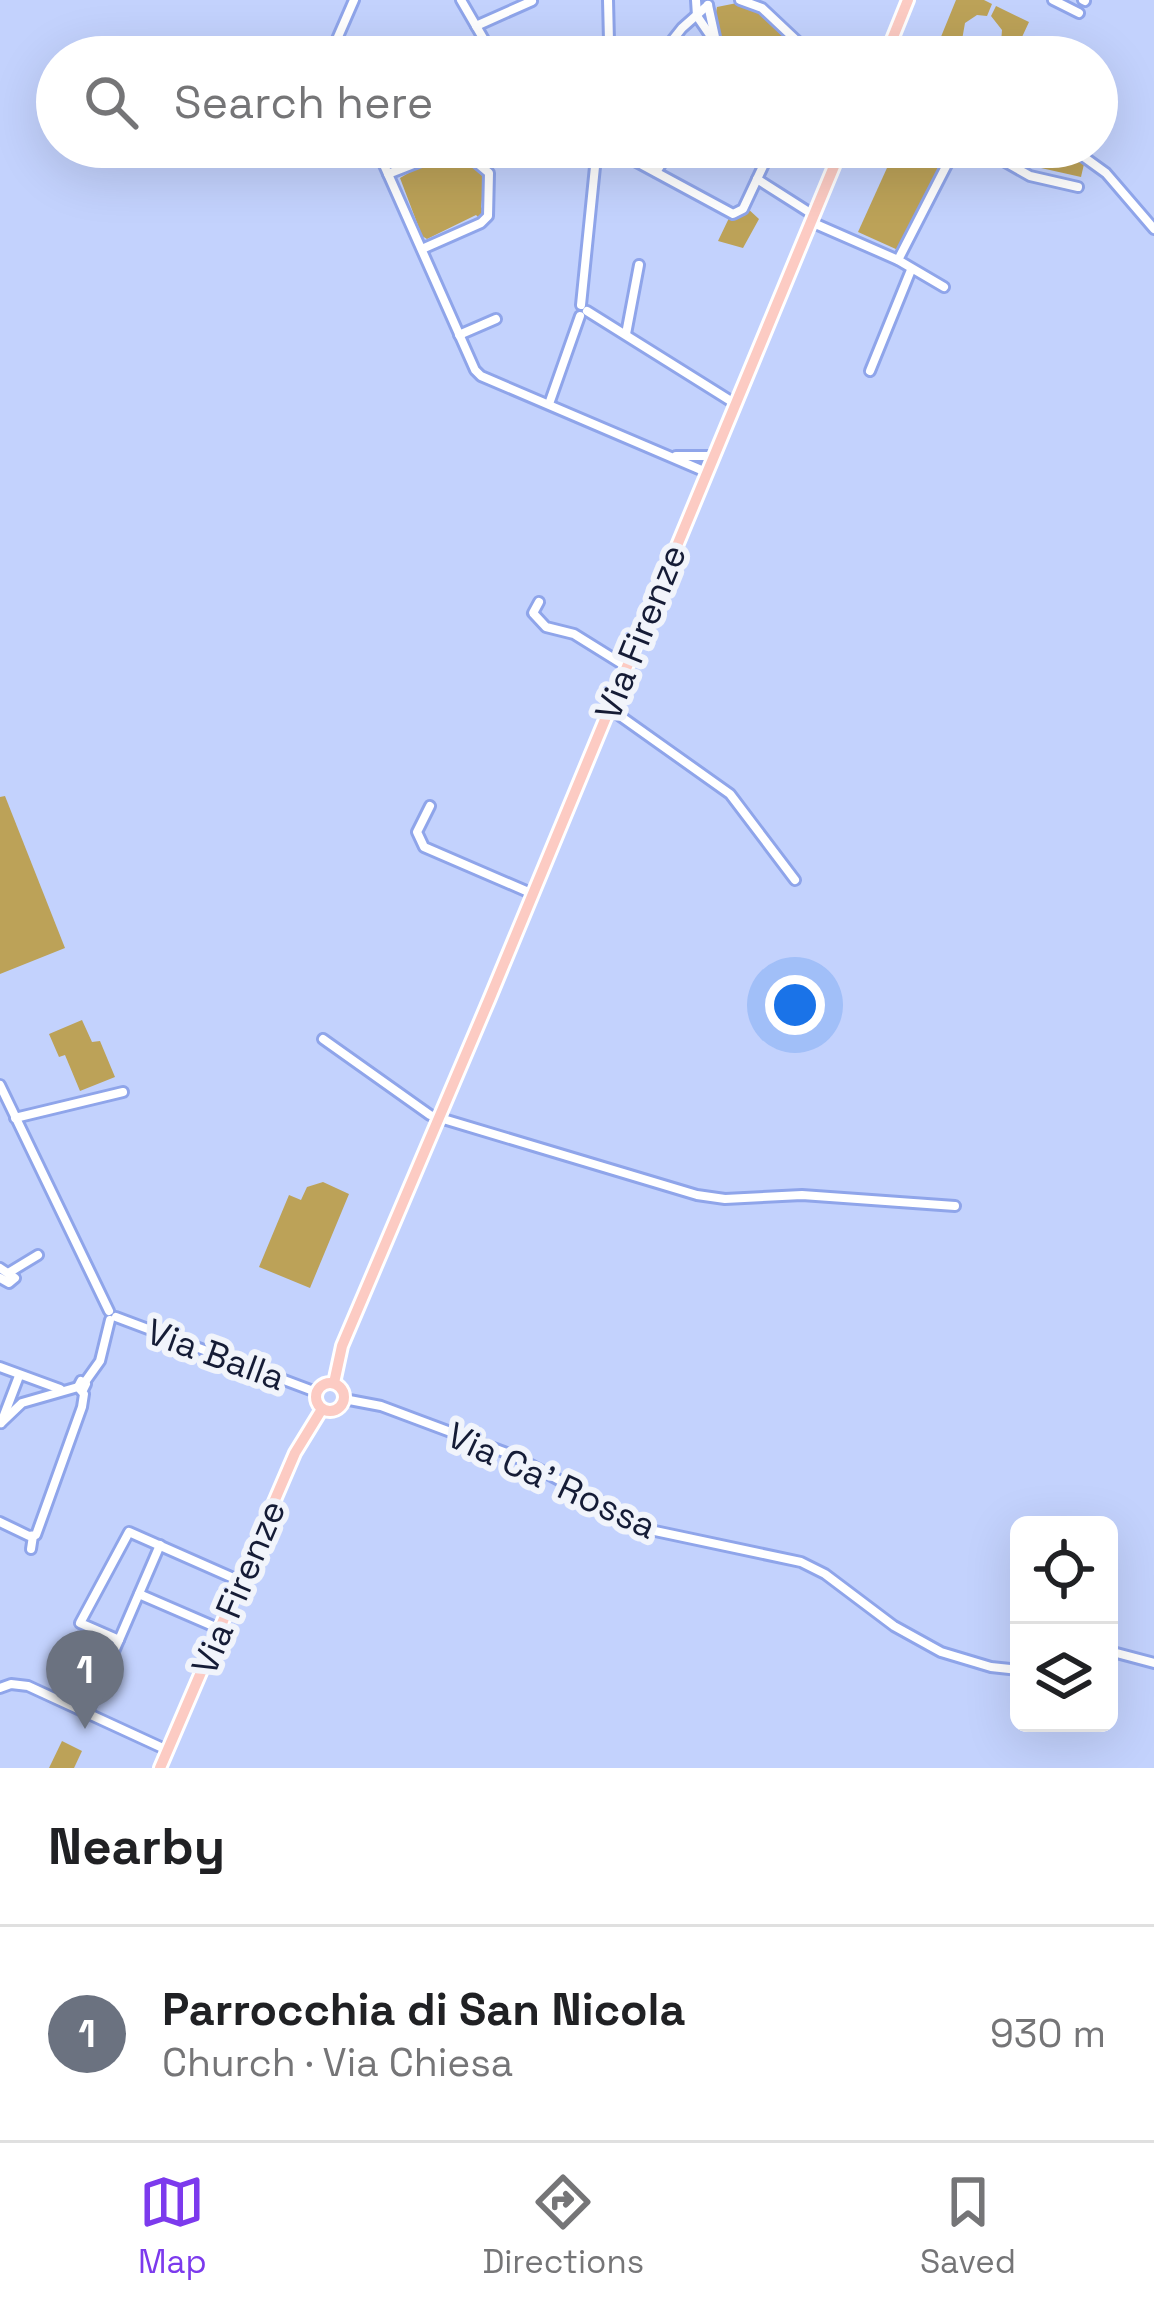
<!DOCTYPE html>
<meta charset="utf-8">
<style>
:root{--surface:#fff;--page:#f2f2f2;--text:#202124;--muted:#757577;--line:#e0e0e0;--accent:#7c3aed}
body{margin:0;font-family:"Space Grotesk",sans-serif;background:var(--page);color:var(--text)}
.controls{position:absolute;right:36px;bottom:36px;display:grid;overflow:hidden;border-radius:18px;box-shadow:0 12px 48px #0002}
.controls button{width:108px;height:108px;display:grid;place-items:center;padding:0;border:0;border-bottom:3px solid var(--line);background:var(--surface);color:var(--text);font:60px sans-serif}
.you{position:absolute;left:795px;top:1005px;width:42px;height:42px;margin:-30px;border:9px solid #fff;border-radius:50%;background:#1a73e8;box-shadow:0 0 0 18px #1a73e833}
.badge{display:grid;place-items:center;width:78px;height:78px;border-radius:50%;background:var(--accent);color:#fff;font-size:39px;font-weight:700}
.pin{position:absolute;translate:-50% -99px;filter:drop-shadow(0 3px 6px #0008)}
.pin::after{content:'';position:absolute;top:63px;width:42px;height:36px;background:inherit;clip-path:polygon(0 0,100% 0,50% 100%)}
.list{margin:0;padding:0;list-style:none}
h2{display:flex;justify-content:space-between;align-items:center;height:156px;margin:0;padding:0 48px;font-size:51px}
h2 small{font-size:39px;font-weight:400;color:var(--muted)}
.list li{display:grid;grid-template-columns:78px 1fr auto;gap:36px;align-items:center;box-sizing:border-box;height:216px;padding:0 48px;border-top:3px solid var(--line)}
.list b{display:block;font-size:45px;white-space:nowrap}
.list p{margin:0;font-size:39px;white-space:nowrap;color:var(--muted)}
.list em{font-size:39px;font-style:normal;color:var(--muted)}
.icon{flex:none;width:66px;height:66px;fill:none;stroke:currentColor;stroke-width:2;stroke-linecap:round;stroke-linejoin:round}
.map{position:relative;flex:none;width:1154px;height:1768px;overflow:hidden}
.search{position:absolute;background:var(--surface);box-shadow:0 12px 48px #0002;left:36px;right:36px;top:36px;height:132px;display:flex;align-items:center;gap:30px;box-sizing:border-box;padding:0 42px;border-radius:66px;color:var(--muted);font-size:45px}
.sheet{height:372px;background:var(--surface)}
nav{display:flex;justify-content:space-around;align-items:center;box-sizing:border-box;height:168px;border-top:3px solid var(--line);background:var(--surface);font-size:33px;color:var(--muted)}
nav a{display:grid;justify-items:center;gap:6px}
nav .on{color:var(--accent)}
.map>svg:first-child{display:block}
.green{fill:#bca258}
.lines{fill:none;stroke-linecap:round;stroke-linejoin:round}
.minor-casing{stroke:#8fa5ea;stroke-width:14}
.major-casing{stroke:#fff;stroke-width:16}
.minor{stroke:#fff;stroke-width:8}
.major{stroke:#fccbc3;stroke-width:10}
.labels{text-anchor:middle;stroke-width:12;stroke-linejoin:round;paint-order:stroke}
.street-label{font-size:36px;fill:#151c36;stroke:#f1f4fb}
</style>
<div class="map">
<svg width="1154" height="1768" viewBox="0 0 1154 1768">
<rect width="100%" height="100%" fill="#c3d2fd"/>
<g class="green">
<path d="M956 0H984L992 4 987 16 977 15 965 23 962 40 936 49Z"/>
<path d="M737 3 759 10 798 49 796 53 777 44 771 57H734C723 41 712 27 717 7Z"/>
<path d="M996 6 1029 22 1016 50 1001 43 1002 30 991 16Z"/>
<path d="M1053 147 1084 164 1081 177 1041 168Z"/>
<path d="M896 148 939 169 898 250 858 232Z"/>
<path d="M455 151 485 177 481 207 484 211 478 217 476 215 427 239 422 236 400 178 424 164 427 167 450 157 449 153Z"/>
<path d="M746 207 759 219 743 248 718 241 729 218H740Z"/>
<path d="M5 796 65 948 0 974V797Z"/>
<path d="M82 1020 92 1042 100 1041 115 1077 80 1091 65 1055 59 1057 49 1034Z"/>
<path d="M323 1182 349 1194 310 1288 259 1267 289 1195 301 1200 307 1187Z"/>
<path d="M62 1741 82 1751 74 1768H49Z"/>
</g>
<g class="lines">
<g class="minor-casing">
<g id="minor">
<path d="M461 0 494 57"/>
<path d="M608 0 609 41 614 57"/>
<path d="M696 0 697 16 725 57"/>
<path d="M740 0 762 8 814 57"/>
<path d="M1053 0 1079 13"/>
<path d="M1083 0 1085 1"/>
<path d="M708 5 715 37"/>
<path d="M476 26 532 1"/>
<path d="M336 57 334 46 354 0"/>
<path d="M659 57 682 28 708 5"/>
<path d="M376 147 475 370 481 376 706 472"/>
<path d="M609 147 733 214 743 209 772 147"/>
<path d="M979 147 1030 176 1078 187"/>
<path d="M1070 147 1106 173 1154 229"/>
<path d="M656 172 672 147"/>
<path d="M388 174 457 147"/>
<path d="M757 179 812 214"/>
<path d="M811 222 898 260 944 287"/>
<path d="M422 249 481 223 488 216 489 173 458 147"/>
<path d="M898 260 956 147"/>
<path d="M581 305 597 147"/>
<path d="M587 311 734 403"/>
<path d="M626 334 639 265"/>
<path d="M459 335 496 319"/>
<path d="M870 371 911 270"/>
<path d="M549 404 580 316"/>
<path d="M676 456H712"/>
<path d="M539 602 533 613 546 627 574 634 627 667"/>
<path d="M609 708 730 794 795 880"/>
<path d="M430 806 417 832 424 847 533 894"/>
<path d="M323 1039 430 1115 697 1195 725 1199 802 1195 955 1206"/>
<path d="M0 1085 109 1311"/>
<path d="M15 1118 123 1092"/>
<path d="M0 1268 15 1278 9 1283 0 1278"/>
<path d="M10 1272 38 1255"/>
<path d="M116 1317 316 1392"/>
<path d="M0 1367 60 1389"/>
<path d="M85 1382 100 1361 110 1320"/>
<path d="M344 1399 381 1406 512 1455 655 1531 801 1562 825 1574 894 1626 941 1652 991 1667 1019 1670"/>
<path d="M1 1423 22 1403 78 1387"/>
<path d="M1 1423 19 1376"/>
<path d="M0 1522 29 1536 36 1535 82 1407 84 1394 78 1387 81 1381 86 1384 83 1390"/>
<path d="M31 1549 33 1536"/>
<path d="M139 1594 220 1629"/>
<path d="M119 1640 80 1623 129 1532 240 1581"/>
<path d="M1109 1651 1154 1663"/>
<path d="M0 1688 11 1684 28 1686 167 1750"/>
<path d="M87 1714 160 1545"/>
</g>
</g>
<g class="major-casing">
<g id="major">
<path d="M885 57 908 0"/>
<circle cx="330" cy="1397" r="14"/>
<path d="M334 1383 342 1346 489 1000 842 147"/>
<path d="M160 1768 295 1453 322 1409"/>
</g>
</g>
<use href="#minor" class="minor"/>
<use href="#major" class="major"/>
</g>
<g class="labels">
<g class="street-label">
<text transform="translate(640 632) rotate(-68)" y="13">Via Firenze</text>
<text transform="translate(216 1354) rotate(20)" y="13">Via Balla</text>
<text transform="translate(552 1480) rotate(25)" y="13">Via Ca' Rossa</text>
<text transform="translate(238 1587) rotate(-67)" y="13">Via Firenze</text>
</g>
</g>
</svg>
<div class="controls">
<button><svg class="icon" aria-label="locate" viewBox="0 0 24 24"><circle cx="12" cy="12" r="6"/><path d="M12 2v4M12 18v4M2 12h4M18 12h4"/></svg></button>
<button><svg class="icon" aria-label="layers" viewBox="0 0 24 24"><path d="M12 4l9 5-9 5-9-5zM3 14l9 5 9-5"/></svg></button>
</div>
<div class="you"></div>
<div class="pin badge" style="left:85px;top:1729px;background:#6b7280">1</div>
<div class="search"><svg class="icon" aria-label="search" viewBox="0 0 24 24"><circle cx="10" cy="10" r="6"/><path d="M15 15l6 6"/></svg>Search here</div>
</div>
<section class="sheet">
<h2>Nearby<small></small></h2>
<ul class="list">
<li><span class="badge" style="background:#6b7280">1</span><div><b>Parrocchia di San Nicola</b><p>Church · Via Chiesa</p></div><em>930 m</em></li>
</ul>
</section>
<nav>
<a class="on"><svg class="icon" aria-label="map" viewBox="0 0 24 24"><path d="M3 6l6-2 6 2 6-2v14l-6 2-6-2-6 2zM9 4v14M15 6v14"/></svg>Map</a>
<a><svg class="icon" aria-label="directions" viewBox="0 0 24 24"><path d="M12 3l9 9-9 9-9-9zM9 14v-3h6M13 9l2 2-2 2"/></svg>Directions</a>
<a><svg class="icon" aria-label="saved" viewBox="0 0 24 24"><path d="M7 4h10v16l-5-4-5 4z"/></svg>Saved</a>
</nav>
